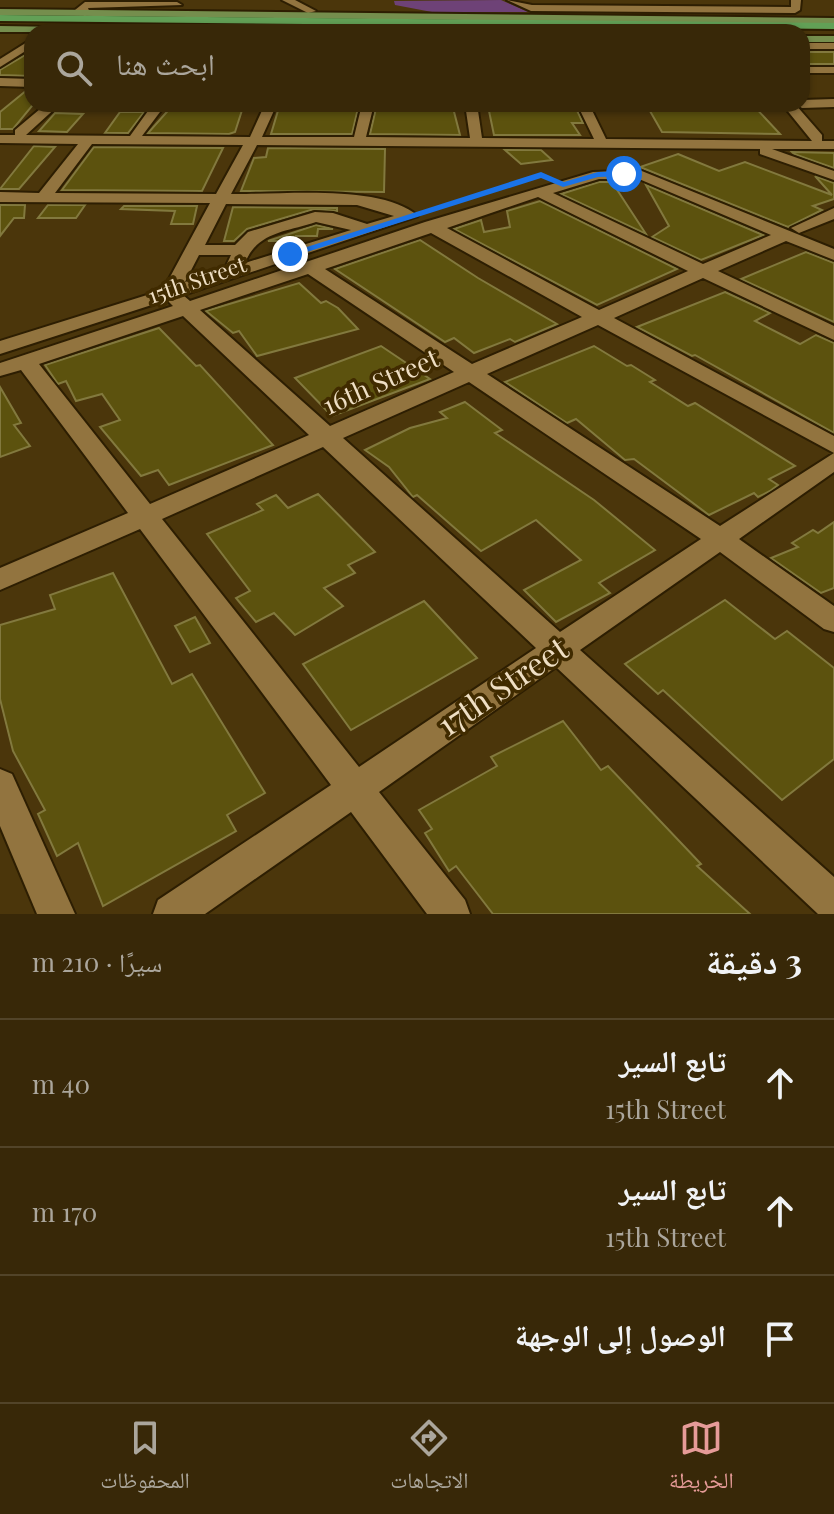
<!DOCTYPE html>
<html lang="ar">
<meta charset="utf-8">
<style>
:root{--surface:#382808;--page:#433416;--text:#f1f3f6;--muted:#aba69c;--line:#524429;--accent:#e69b98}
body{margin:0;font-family:"Playfair Display","Noto Naskh Arabic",serif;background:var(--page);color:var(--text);direction:rtl}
.stop{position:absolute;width:24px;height:24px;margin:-18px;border:6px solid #1a73e8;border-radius:50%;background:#fff}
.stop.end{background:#1a73e8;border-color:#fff;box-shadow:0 2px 8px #0008}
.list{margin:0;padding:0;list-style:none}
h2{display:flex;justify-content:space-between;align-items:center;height:104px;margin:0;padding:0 32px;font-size:34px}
h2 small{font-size:26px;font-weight:400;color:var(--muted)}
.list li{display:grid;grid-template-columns:52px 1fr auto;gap:24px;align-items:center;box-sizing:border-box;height:128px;padding:0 32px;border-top:2px solid var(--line)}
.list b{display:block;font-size:30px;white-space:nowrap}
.list p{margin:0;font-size:26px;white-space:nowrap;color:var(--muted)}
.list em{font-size:26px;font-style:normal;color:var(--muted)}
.icon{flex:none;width:44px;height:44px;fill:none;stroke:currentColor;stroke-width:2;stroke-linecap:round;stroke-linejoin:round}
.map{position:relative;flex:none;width:834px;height:914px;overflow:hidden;direction:ltr}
.search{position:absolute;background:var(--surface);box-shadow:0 2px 6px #0004;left:24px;right:24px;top:24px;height:88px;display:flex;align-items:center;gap:20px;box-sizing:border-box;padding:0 28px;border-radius:24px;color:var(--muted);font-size:30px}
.sheet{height:488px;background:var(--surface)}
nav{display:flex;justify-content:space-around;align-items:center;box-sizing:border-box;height:112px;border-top:2px solid var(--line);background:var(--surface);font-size:22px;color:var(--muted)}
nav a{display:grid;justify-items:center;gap:4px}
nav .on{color:var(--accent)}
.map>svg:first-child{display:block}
.green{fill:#6e4277}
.building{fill:#5c520e;stroke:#82793e;stroke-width:2}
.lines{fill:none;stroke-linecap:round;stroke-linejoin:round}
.minor-casing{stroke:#2d1e02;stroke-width:4}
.major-casing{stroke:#2d1e02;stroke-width:4}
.highway-casing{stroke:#2d1e02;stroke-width:4}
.minor{fill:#92743f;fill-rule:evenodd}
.major{fill:#758e4d;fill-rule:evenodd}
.highway{fill:#62a056;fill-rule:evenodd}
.route{fill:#1a73e8}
.labels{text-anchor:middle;stroke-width:7;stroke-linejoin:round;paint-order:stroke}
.far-street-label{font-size:22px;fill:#efdfc4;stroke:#402b00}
.street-label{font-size:26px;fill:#efdfc4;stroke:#402b00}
.near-street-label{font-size:32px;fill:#efdfc4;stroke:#402b00}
</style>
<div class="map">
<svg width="834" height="914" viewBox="0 0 834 914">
<rect width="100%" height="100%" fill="#4b360b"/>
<path class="green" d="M501 0 528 12H432L395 5 394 1Z"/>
<g class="building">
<path d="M32 51V76L0 75V70Z"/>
<rect x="802" y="52" width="32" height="12"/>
<path d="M27 90H32V106L13 129H0V112Z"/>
<path d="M244 104 235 132 229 134 148 133 173 105Z"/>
<path d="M280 104H359L352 134H271Z"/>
<path d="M377 104H452L460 135 370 134Z"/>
<path d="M495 104H574L583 123H572L580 135H494L489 111H495Z"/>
<path d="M646 104H752L780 134 662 132Z"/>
<path d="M120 112H144L128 133H105Z"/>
<path d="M55 113 83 114 67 132 39 131Z"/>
<path d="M34 146 55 147 19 189H0Z"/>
<path d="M94 147 223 148 202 191 62 190Z"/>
<path d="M268 148 385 149 384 192 241 191 254 158 266 157Z"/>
<path d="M505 150H541L552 160 521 164Z"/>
<path d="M792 152 834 153V168L794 154Z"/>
<path d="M678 154 719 171 745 162 832 195 815 176 834 183V199L813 206 822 210 788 227 640 167Z"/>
<path d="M599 182H612L646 234 561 194Z"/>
<path d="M646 185 763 235 701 260 652 237 669 226Z"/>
<path d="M540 201 677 269 597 305 454 229 481 220 484 232 510 227 507 211Z"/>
<path d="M0 205H25L24 218H14L0 236Z"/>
<path d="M48 205H85L76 218H38Z"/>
<path d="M124 206H197L193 224H171L175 211 121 209Z"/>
<path d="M233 207 337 208V211L314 209 247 229 234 241H224Z"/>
<path d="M316 225 333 229H318L317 236H296L295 241H268Z"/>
<path d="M420 240 478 278 557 324 515 342 510 339 474 353 454 338 445 342 335 269Z"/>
<path d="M806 252 834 263V322L741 279Z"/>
<path d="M299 283 321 303 326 301 338 308 358 329 257 356 239 331 233 333 206 311Z"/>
<path d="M725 292 770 313 755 321 800 344 816 335 834 343V433L695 355 692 356 637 327Z"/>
<path d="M159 328 196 366 200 365 273 445 169 485 158 470 141 476 100 427 120 420 102 394 76 401 66 381 58 384 45 365Z"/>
<path d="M381 346 430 379 332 416 295 378Z"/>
<path d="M594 346 627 366 631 365 655 380 650 382 688 406 695 403 795 466 769 479 778 485 770 491 758 497 754 493 709 515 634 459 625 460 576 419 567 423 505 382Z"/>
<path d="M0 387 21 423 14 425 30 446 0 457Z"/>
<path d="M465 402 502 430 495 433 594 500 655 550 599 583 610 593 556 622 524 590 581 560 536 520 481 551 417 495 413 497 389 467 365 450 410 428 447 418 440 412Z"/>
<path d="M318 494 375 552 348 565 355 573 324 588 343 606 295 635 274 613 256 622 236 598 250 591 207 534 263 510 257 504 276 495 288 508Z"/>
<path d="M834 522V588L821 593 771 558 798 547 792 543 813 530 818 533Z"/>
<path d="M113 573 172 684 192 674 265 793 227 815 236 831 103 906 78 843 57 856 38 814 45 810 13 751 0 699V625L55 609 50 595Z"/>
<path d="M725 600 775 639 787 631 834 668V759L782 800 663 690 658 694 625 664Z"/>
<path d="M424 601 477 658 351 730 303 664Z"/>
<path d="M195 617 210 643 190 652 175 626Z"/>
<path d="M563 721 601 770 608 766 701 864 697 866 750 914H493L456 866 449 871 425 833 432 829 419 810 497 766 491 757Z"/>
</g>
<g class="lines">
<g class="minor-casing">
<g id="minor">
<path d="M282 0H295L316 11 308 13Z"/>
<path d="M507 0 532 5 791 7V0H801L800 10 795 13 531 11Z"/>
<path d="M85 2H177L182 5 88 8 90 13 85 16 75 10Z"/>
<path d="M32 39V47L0 67V59Z"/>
<rect x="802" y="43" width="32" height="6"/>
<rect x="802" y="67" width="32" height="6"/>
<path d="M0 78 32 79V87L0 86Z"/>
<path d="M834 99V107L802 108 796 104H802V100Z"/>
<path d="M46 104H60L26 135 130 136 153 104H166L142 136 250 137 265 104H277L262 137H354L362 104H374L366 137 470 138 465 104H477L482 138 594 139 577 104H589L606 139 812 141 782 104H795L822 135V141H834V149H772L834 171V180L760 154V149L257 145 231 194C280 195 381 183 418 216L183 295 190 301 425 222 593 172 621 171 627 165 834 249V260L786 241 718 271 834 326V340L703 278 614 318 834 436V453L598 325 487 374 720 526 834 453V472L739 539 834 606V632L824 629 720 552 580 650 834 877V914H818L556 667 379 792 465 900 470 914H427L351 812 205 914H153L158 900 331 785 140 529 0 590V568L128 513 21 370 0 376V363L173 306 167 300 0 354V341L163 290 210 203 0 202V192L39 193 78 144 0 143V135H15V130ZM92 144 243 145 216 194 55 193ZM599 179H639L771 235 703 264 553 193ZM538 197 688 271 599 310 447 228ZM226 204 357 205 394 216 367 224 333 213 315 212 248 232 235 245H205ZM316 222 351 230 245 263C257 232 286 232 316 222ZM431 233 582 317 472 364 325 269ZM199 255H231L224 270 185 282ZM308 274 454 372 330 426 200 310ZM183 316 309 435 150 504 39 364ZM469 382 701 539 560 632 343 438ZM323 447 536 648 359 767 162 519Z"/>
<path d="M834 208V219L799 233 791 228Z"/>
<path d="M0 769 12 774 75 914H37L0 826Z"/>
</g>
</g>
<g class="major-casing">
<g id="major">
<path d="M0 9 834 18V24L0 15Z"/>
<path d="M0 26 198 29 203 32H0Z"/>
<rect x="802" y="36" width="32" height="6"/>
</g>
</g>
<g class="highway-casing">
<path id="highway" d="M0 15 834 23V29L0 21Z"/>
</g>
<use href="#minor" class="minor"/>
<use href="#major" class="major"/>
<use href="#highway" class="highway"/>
</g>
<path class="route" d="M624 171 627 176 598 177 563 187 541 178 294 256 285 254 541 172 564 182 598 172Z"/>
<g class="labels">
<g class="far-street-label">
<text transform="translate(197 280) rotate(-19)" y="8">15th Street</text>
</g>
<g class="street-label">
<text transform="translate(381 382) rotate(-24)" y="9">16th Street</text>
</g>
<g class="near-street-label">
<text transform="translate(503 687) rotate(-34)" y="11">17th Street</text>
</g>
</g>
</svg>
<div class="stop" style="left:624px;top:174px"></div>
<div class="stop end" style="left:290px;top:254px"></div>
<div class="search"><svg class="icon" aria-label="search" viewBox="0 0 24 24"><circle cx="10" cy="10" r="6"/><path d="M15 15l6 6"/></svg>ابحث هنا</div>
</div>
<section class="sheet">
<h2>3 دقيقة<small>سيرًا · 210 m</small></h2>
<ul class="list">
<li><svg class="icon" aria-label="ahead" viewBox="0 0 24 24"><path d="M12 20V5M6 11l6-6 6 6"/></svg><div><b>تابع السير</b><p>15th Street</p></div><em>40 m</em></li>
<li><svg class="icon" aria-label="ahead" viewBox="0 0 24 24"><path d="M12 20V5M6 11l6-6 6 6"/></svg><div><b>تابع السير</b><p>15th Street</p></div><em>170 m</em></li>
<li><svg class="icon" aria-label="arrive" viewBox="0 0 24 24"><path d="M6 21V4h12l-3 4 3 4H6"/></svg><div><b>الوصول إلى الوجهة</b></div></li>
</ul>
</section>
<nav>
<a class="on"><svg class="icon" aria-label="map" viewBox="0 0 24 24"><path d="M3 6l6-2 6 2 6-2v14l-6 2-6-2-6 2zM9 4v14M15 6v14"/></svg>الخريطة</a>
<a><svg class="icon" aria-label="directions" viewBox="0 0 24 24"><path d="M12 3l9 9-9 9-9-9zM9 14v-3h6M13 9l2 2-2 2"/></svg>الاتجاهات</a>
<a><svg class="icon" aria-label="saved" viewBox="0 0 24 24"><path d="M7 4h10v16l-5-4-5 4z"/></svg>المحفوظات</a>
</nav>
